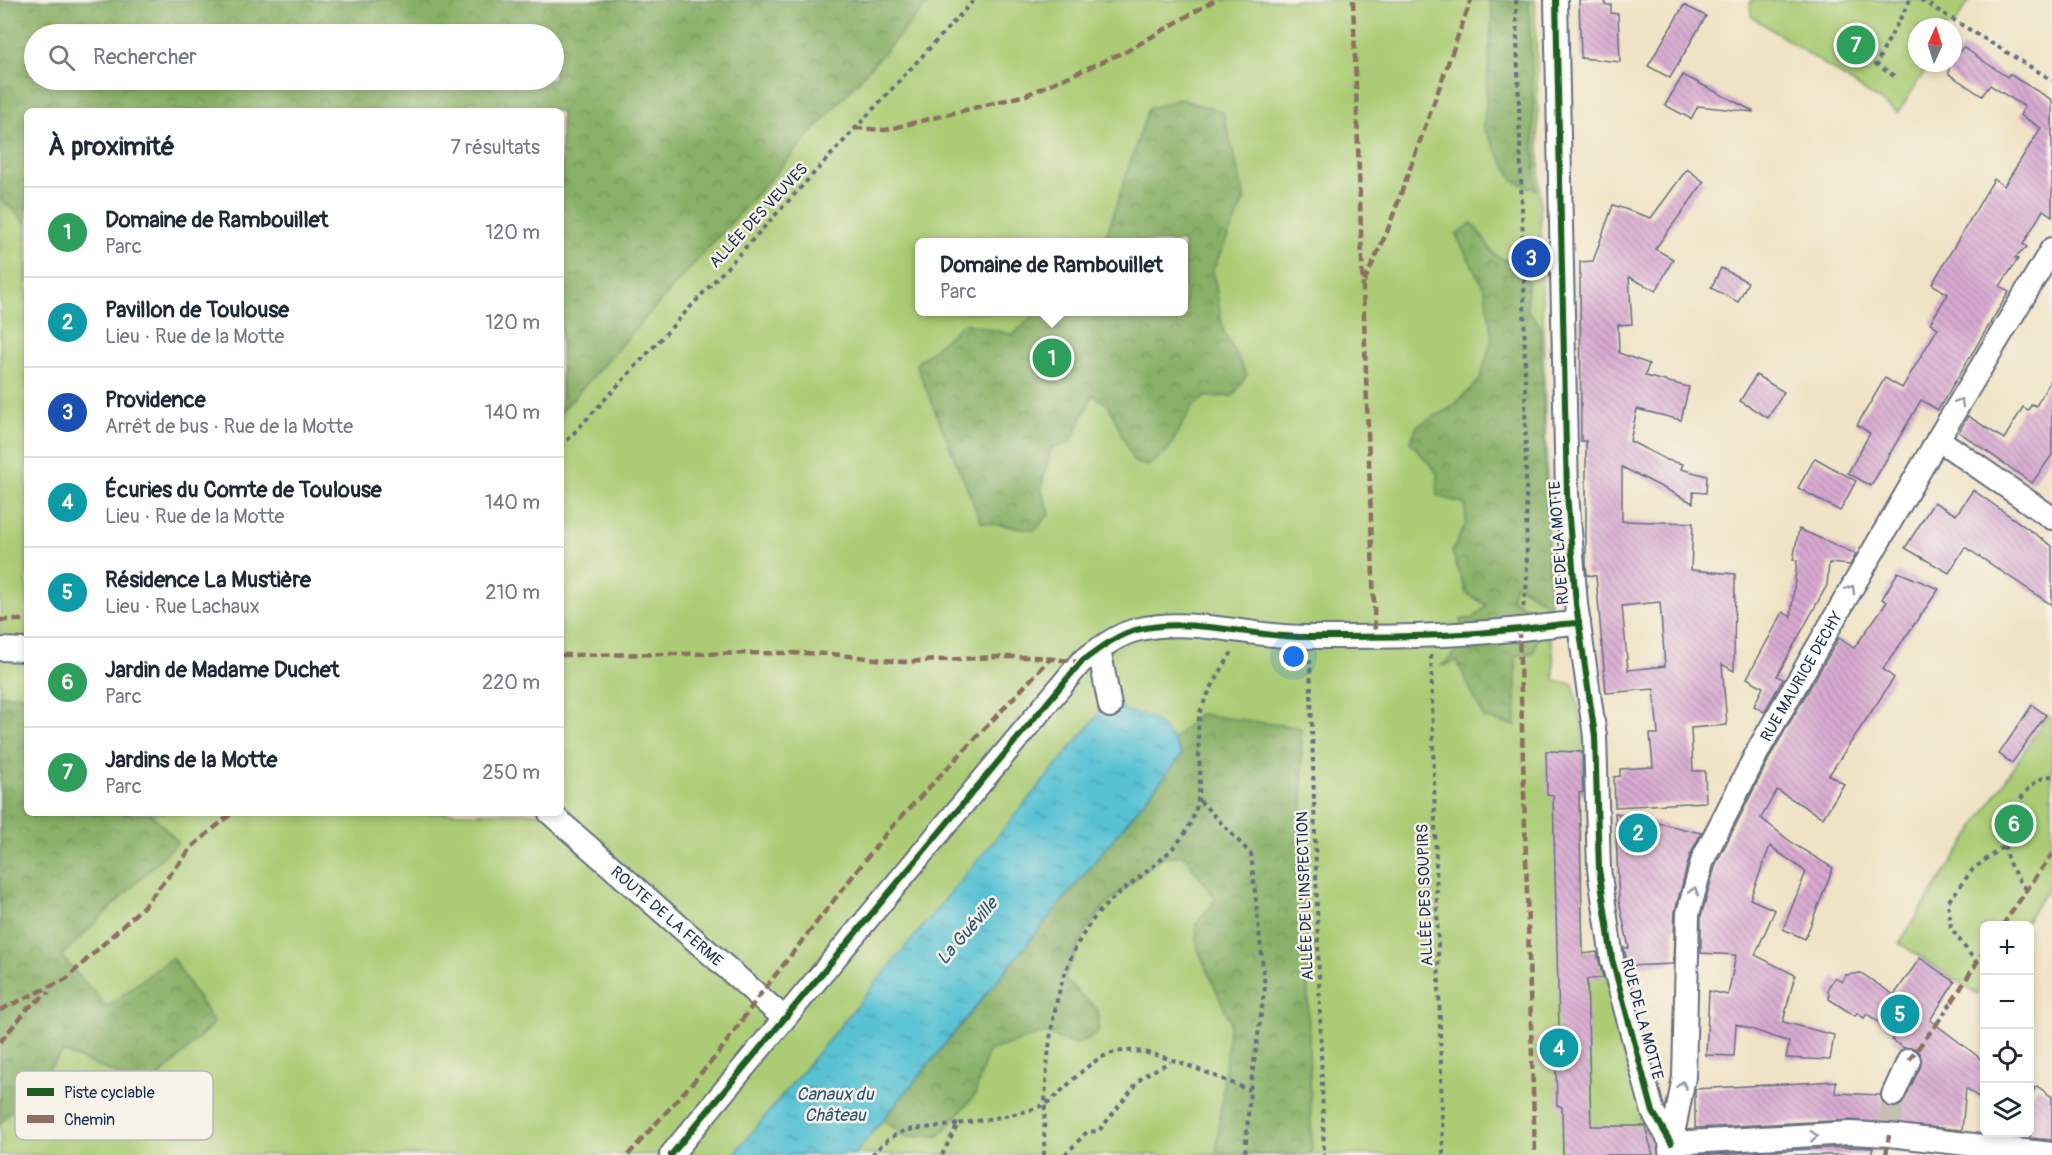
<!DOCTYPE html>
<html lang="fr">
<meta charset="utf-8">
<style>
:root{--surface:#fff;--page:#f6f6f7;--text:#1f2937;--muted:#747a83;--line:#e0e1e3;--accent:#d1495b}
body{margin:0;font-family:Pangolin,sans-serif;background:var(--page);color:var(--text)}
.controls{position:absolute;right:18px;bottom:18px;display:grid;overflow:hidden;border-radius:9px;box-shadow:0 3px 9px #0003}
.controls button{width:54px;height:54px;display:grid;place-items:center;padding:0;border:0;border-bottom:2px solid var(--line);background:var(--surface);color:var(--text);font:30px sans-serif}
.compass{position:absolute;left:1908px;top:18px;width:54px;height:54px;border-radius:50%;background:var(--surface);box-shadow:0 3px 9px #0003;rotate:3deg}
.you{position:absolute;left:1294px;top:657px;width:21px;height:21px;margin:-15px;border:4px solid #fff;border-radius:50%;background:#1a73e8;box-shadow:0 0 0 9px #1a73e833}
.badge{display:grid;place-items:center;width:39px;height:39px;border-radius:50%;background:var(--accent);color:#fff;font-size:20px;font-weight:700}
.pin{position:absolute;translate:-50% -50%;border:3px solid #fff;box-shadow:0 2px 6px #0006}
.popup{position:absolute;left:915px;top:238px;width:273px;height:78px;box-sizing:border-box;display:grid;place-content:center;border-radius:9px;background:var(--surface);filter:drop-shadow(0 2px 4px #0005);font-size:20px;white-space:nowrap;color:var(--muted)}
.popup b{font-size:22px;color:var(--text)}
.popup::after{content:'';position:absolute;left:50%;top:100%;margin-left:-12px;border:12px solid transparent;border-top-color:var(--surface)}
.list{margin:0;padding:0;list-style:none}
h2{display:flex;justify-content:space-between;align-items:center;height:78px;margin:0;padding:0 24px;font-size:26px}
h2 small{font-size:20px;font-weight:400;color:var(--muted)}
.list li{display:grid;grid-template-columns:39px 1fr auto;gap:18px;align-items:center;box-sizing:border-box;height:90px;padding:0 24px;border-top:2px solid var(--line)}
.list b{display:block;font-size:22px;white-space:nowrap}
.list p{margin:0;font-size:20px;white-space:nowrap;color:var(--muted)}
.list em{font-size:20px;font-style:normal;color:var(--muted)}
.icon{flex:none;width:33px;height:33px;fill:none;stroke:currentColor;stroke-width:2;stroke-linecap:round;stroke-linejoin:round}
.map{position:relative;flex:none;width:2052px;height:1155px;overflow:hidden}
.search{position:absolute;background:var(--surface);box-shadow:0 3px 9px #0003;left:24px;top:24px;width:540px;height:66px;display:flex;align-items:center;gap:15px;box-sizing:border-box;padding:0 21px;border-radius:33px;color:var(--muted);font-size:22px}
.panel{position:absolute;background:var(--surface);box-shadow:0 3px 9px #0003;left:24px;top:108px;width:540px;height:708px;border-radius:9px}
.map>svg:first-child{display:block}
.green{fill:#abcc74;stroke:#637e69;stroke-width:1.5;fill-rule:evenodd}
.forest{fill:url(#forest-crowns);stroke:#527062;stroke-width:1.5;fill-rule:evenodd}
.water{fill:url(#water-ripples);stroke:#3a7899;stroke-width:1.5}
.building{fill:url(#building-back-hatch);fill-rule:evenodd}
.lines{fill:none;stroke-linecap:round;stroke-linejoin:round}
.minor-tunnel{stroke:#c5bfb0;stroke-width:22;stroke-dasharray:22 11;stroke-linecap:butt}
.minor-casing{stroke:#666e82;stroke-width:26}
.path{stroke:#666e82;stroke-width:4;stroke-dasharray:4.5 4.5;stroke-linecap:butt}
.minor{stroke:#fff;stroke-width:22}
.quiet{stroke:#8d6e63;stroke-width:4.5;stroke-dasharray:9 4.5;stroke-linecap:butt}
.cycleway-casing{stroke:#f7f3e8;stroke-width:10}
.cycleway{stroke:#1b5e20;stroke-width:6}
.oneway{stroke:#8d97ae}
.labels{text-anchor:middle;stroke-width:5;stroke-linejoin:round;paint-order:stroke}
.street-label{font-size:16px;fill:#1b2f5e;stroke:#f7f3e8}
.water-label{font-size:18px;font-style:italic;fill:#2a547c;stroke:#f7f3e8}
.key{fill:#f7f3e8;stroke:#b5b8bf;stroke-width:1.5}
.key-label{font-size:16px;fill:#1b2f5e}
</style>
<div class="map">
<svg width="2052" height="1155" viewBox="0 0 2052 1155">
<defs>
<pattern id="forest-crowns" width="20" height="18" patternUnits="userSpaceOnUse" patternTransform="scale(1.5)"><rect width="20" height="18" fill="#88b066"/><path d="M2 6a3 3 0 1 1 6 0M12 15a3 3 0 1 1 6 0" fill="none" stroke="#6e9057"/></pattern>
<pattern id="water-ripples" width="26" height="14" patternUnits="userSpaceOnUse" patternTransform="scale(1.5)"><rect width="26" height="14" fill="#58c2d4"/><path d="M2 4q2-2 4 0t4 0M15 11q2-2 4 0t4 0" fill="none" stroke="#489eaf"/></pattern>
<pattern id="building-back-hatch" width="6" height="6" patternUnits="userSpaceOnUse" patternTransform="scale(1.5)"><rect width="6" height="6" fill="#d9aad1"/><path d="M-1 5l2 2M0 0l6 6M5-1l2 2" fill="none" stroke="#af8bad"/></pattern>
</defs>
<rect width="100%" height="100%" fill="#f7f3e8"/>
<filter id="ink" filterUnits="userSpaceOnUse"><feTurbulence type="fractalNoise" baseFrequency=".0167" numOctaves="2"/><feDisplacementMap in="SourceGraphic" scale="12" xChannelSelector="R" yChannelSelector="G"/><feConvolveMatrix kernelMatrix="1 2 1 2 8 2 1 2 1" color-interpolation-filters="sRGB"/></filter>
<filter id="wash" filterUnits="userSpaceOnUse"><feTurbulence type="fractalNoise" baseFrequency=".008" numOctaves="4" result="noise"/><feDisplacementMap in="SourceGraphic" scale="24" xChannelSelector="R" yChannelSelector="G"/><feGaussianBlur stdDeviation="1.35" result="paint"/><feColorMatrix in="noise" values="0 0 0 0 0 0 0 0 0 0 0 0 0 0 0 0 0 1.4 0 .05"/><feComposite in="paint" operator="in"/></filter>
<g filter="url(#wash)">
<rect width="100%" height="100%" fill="#f0e3c5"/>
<g class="green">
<path d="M0 0H1535L1550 606C1533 624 1547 627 1552 645 1554 656 1554 668 1554 680L1573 684 1583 728 1584 792 1579 793 1583 953 1601 951 1653 1155H0ZM34 34H554V80H34ZM27 111H561V813H27ZM920 242H1184V312H920Z"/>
<path d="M1750 0H1970L1953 27H1917V63H1930L1898 113 1751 16Z"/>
<path d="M2047 716 2052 719V883L2023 925 1984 926V983L1977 994 1899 943Z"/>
</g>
<g class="forest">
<path d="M0 0H931L561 412V111H27V223L0 198ZM554 34V80H34V34Z"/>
<path d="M1489 0H1529L1536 190 1514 181 1484 128 1492 12Z"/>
<path d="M1180 99 1223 112 1245 198 1213 270 1223 330 1247 375 1233 396 1205 397 1192 407 1167 452 1148 466 1134 462 1109 406 1093 395 1070 443 1051 448 1041 489 1050 513 1035 530 981 522 916 364 964 323 1013 335 1037 312H1184V242H1104L1148 109Z"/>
<path d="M1472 223 1495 255 1517 266 1528 282 1527 310 1540 325 1550 606 1516 584 1511 598 1537 616 1538 635 1534 652 1516 656V726L1484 718 1457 661 1441 666 1463 646 1461 619H1473L1486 605 1466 593 1452 552 1466 523 1465 504 1437 496 1438 474 1410 441 1418 425 1452 407 1480 380 1492 338 1485 290 1456 235Z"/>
<path d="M0 695H27V813H150L178 842 61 956 107 1007 172 957 214 1023 149 1087 63 1052 0 1124Z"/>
<path d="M1199 714 1301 728 1312 1155H1216L1230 1021 1198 949 1196 924 1216 899 1184 855 1161 857 1106 905 1085 932 1064 979 1098 1010V1033L1075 1045 1045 1033 988 1051 975 1095 939 1136 907 1137 883 1120 1182 755 1173 740Z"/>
</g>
<path class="water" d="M1120 704 1125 711C1158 716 1166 728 1182 755L854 1155H733L1099 714V708Z"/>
<g id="blocks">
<g class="building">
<path d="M1579 0H1605V5H1611V13L1618 14 1620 62 1581 58Z"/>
<path d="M1684 5 1706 16 1670 78 1648 66Z"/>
<path d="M1963 47 2007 77 2009 74 2052 100V216L2043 210 2023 244 2027 247 2015 258 2018 259 2000 286 2009 292 1938 410 1921 400 1871 486 1848 473 1870 433 1857 425 1885 378 1902 388 1938 328 1930 323 1948 294 1932 284 1994 179 2004 186 2041 128 2020 115 2025 107 1990 85 1982 96 1949 74V67Z"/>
<path d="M1683 75 1753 111V112L1698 106 1691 119 1665 105Z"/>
<path d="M1687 169 1704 182 1655 249 1673 259 1656 291 1629 277 1632 324 1618 325 1619 353 1649 364 1645 376 1689 387 1681 420 1637 409 1630 441 1667 460 1683 464 1681 469 1707 476 1706 493 1693 492V503L1622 467V521L1693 523 1691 570 1735 574 1734 671 1722 664 1727 725 1691 728 1693 771H1705L1706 802 1615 807 1614 777 1620 776V769L1653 767 1650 734H1658L1654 689 1606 693 1596 576 1587 575 1586 564V441H1581L1580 262 1593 261 1613 205 1651 218ZM1660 602 1665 666 1628 670 1622 606Z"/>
<path d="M1721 268 1748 282 1738 302 1711 288Z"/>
<path d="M1756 375 1784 392 1768 418 1740 401Z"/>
<path d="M2052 378V455L2032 483 1959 432 1968 416 2004 439 2023 407 2028 410 2032 404 2036 406Z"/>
<path d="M1815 458 1856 481 1840 511 1798 488Z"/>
<path d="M1973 490 2052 546V605L1965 547 1949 573 1905 548 1934 502 1956 515Z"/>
<path d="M1799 529 1856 554 1850 565 1829 563 1827 585 1777 676 1783 679 1764 712 1754 706 1763 687 1747 678 1783 612 1791 617 1797 560H1793Z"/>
<path d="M1898 572 1939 589 1883 669 1894 678 1829 775 1844 784 1823 818 1777 790 1761 818 1795 845 1833 868 1805 939 1783 929 1806 872 1770 846 1750 899 1775 910 1755 955 1795 975 1783 1022 1834 1035 1830 1060 1786 1058 1789 1042 1736 1024 1734 1056 1706 1055 1709 991 1728 995 1736 955 1701 953V916L1716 864 1773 751 1839 638 1854 648 1887 602 1882 599Z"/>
<path d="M2032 705 2046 715 2012 763 1999 754Z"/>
<path d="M1546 751 1582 752 1583 792 1579 793 1583 954 1597 952 1603 978 1587 979 1591 1126H1645L1653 1155H1563L1562 1107 1557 1105 1556 1067 1560 1066 1553 795 1547 794Z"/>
<path d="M1615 813 1701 833 1690 855 1675 911 1673 964 1628 966 1624 948H1629L1619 901Z"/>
<path d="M1920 958 1955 982 1930 1020 1984 1061V1101L1966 1088 1962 1130 1851 1120 1695 1128V1089L1836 1081 1835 1093 1880 1095 1887 1107 1901 1106 1921 1066 1920 1053 1914 1048H1904L1892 1040 1896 1034 1867 1014 1864 1018 1857 1013 1855 1016 1829 999 1828 988 1835 977 1842 982 1846 975 1861 973 1894 995Z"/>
<path d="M2037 1086 2052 1097V1140L2030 1138V1096Z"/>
<path d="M1850 1147 1873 1148 1871 1155H1698Z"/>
</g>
</g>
</g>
<g filter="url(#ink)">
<use href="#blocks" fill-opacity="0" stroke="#666e82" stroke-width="1.5"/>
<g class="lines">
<path class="minor-tunnel" d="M1890 1126 1893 1095"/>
<g class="minor-casing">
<g id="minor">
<path d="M1556 0 1567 494 1576 604 1595 736 1599 869 1612 959 1653 1112 1671 1143"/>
<path d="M1938 439 2052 518"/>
<path d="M0 649 27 650"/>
<path d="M1099 649 1110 706"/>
<path id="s1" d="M550 813 784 1018"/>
<path d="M1893 1095 1909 1060"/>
<path d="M1671 1143 1850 1133 1889 1135 2052 1154"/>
<path id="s2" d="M1670 1150 1684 1077 1688 914 1703 859 1761 745 1938 439 2052 249"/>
<path d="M671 1155 1081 662C1098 650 1116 635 1136 630 1193 616 1252 638 1309 637 1378 637 1451 637 1520 629 1539 627 1559 624 1579 623"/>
</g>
</g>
<g class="path">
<path d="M1516 0 1524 282 1527 583 1523 608"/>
<path d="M1921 0 2052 80"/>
<path d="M1894 76 1876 64 1910 0"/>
<path d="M561 447 974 0"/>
<path d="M1431 655 1443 1155"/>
<path d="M1310 659 1324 1155"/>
<path d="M1200 801 1251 854 1265 987 1250 1090 1245 1155"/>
<path d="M2026 889C2016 876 2007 864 2005 848 2002 825 2027 776 2052 776"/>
<path d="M1977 964 1951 928 1948 902 1973 869 2004 846"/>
<path d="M1938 1022 1952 1002"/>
<path d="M872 1155C904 1120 916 1132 958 1124"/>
<path d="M942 1155 958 1124C979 1120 1032 1114 1048 1102 1072 1085 1090 1054 1123 1051 1153 1047 1219 1079 1250 1090"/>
<path d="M1044 1155C1045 1076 1045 965 1106 905 1131 881 1171 858 1188 828 1209 788 1195 759 1199 717 1200 704 1224 666 1232 652"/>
<path d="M1065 1155 1087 1132 1099 1131 1143 1076 1170 1062"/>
</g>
<use href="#minor" class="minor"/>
<g class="quiet">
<path d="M1353 0 1375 635"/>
<path d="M854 128 885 130 1026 95 1129 50 1215 0"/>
<path d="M1364 282 1387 232 1471 0"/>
<path d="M0 620H27"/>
<path d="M1519 629 1535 1155"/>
<path d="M561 655 788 653 832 654 903 662 997 657H1036L1081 662"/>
<path d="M2002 926 2052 854"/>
<path d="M1952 1002 1984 951"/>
<path d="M0 1010 66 979 144 906 194 845 232 813"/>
<path d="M0 1042 28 1008 49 992"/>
<path d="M1909 1060 1938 1022"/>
<path d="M628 1155 718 1054 759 996 888 831 1051 658"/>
<path d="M1886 1155 1889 1135"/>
</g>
<g class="cycleway-casing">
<g id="cycleway">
<path d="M1556 0 1567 494 1576 604 1595 736 1599 869 1612 959 1653 1112 1671 1143"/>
<path d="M671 1155 1081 662C1098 650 1116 635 1136 630 1193 616 1252 638 1309 637 1378 637 1451 637 1520 629 1539 627 1559 624 1579 623"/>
</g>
</g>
<use href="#cycleway" class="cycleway"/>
</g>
<defs><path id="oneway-chevron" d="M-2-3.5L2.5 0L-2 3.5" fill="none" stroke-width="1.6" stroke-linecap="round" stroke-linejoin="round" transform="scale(1.5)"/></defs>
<g class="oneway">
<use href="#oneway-chevron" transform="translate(1960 402) rotate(-59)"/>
<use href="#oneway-chevron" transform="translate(1851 589) rotate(-60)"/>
<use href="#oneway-chevron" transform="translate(1694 891) rotate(-74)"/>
<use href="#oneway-chevron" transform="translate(1682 1085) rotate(-80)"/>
<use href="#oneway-chevron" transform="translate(1814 1136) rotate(-4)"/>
</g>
</g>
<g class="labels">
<g class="street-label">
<text transform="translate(758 215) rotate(-47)" y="6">ALLÉE DES VEUVES</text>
<text transform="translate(1558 543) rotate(-94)" y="6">RUE DE LA MOTTE</text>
<text dy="6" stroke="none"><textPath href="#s2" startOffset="502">RUE MAURICE DECHY</textPath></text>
<text transform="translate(1424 895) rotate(-92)" y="6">ALLÉE DES SOUPIRS</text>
<text transform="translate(1304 896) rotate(-92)" y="6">ALLÉE DE L'INSPECTION</text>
<text dy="6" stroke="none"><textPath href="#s1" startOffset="156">ROUTE DE LA FERME</textPath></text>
<text transform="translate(1643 1019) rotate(75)" y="6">RUE DE LA MOTTE</text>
</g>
<g class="water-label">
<text transform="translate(967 931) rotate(-49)" y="6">La Guéville</text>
<text x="835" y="1100">Canaux du<tspan x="835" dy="21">Château</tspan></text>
</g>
</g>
<rect x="15" y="1071" width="198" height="69" rx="9" class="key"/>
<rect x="27" y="1088" width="27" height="8" fill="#1b5e20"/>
<rect x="27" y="1115" width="27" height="8" fill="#8d6e63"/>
<g class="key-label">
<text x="64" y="1098">Piste cyclable</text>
<text x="64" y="1125">Chemin</text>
</g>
</svg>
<div class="controls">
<button>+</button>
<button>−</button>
<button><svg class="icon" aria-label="locate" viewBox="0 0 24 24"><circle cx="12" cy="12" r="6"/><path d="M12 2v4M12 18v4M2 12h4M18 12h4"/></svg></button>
<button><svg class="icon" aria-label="layers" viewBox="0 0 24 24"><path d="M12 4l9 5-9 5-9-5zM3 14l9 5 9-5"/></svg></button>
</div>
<svg class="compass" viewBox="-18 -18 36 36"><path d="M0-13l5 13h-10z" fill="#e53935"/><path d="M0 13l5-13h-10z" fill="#747a83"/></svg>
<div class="you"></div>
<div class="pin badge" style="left:1052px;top:358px;background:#2e9e5b">1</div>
<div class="popup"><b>Domaine de Rambouillet</b>Parc</div>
<div class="pin badge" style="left:1638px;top:833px;background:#0f9aa8">2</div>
<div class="pin badge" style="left:1531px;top:258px;background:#1a4fb4">3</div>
<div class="pin badge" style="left:1559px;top:1048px;background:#0f9aa8">4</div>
<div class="pin badge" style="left:1900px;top:1014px;background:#0f9aa8">5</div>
<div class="pin badge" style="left:2014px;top:824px;background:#2e9e5b">6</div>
<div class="pin badge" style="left:1856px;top:45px;background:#2e9e5b">7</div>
<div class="search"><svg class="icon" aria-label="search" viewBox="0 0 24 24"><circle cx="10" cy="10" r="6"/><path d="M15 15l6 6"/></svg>Rechercher</div>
<section class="panel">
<h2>À proximité<small>7 résultats</small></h2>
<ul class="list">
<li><span class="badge" style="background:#2e9e5b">1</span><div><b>Domaine de Rambouillet</b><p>Parc</p></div><em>120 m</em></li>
<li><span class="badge" style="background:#0f9aa8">2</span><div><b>Pavillon de Toulouse</b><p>Lieu · Rue de la Motte</p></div><em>120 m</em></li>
<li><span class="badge" style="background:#1a4fb4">3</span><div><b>Providence</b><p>Arrêt de bus · Rue de la Motte</p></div><em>140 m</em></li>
<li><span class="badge" style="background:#0f9aa8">4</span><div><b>Écuries du Comte de Toulouse</b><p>Lieu · Rue de la Motte</p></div><em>140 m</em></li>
<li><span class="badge" style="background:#0f9aa8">5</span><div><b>Résidence La Mustière</b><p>Lieu · Rue Lachaux</p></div><em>210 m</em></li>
<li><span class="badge" style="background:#2e9e5b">6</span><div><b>Jardin de Madame Duchet</b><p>Parc</p></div><em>220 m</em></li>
<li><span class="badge" style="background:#2e9e5b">7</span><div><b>Jardins de la Motte</b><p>Parc</p></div><em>250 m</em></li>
</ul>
</section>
</div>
